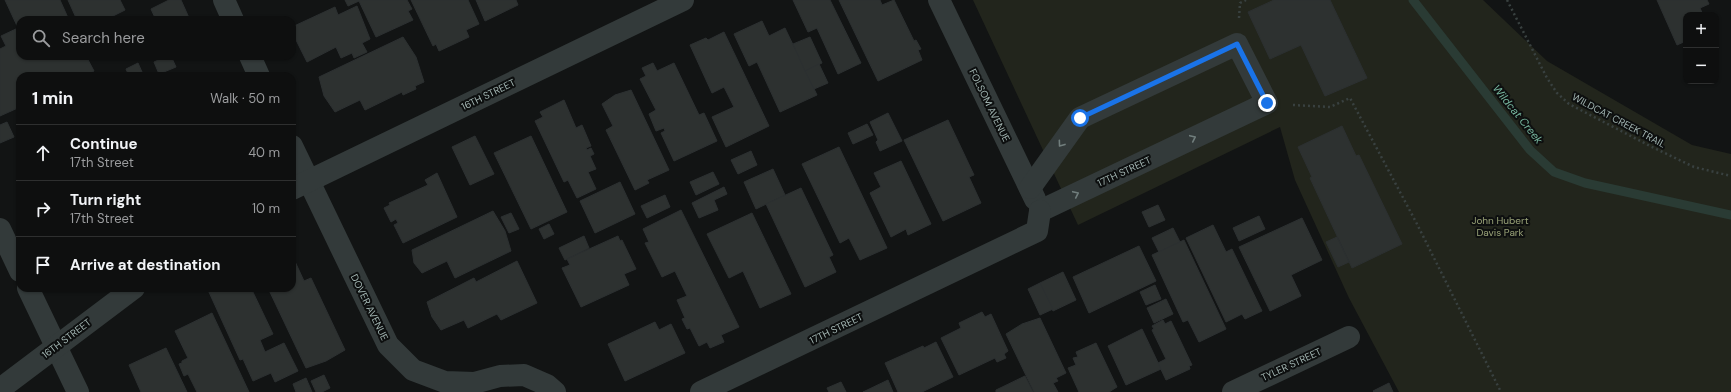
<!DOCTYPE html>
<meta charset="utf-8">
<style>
:root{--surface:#0e0f0f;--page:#171818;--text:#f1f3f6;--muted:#9b9c9e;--line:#2e2f2f}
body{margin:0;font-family:"DM Sans",sans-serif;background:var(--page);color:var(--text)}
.controls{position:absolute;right:12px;top:12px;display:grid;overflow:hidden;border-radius:8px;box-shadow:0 1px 3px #0004}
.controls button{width:36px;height:36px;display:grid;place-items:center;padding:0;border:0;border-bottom:1px solid var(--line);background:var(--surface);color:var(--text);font:20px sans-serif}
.stop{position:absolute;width:12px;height:12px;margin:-9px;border:3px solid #1a73e8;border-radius:50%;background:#fff}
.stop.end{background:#1a73e8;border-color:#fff;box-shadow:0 1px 4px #0008}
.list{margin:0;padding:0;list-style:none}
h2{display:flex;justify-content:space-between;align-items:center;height:52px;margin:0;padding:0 16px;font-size:17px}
h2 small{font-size:13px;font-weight:400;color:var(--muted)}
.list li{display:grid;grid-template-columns:26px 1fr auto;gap:12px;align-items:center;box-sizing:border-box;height:56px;padding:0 16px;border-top:1px solid var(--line)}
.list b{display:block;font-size:15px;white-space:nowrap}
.list p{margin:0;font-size:13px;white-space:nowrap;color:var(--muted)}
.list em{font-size:13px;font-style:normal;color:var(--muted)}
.icon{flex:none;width:22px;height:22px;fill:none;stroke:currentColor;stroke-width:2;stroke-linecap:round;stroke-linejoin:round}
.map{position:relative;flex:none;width:1731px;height:392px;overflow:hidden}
.search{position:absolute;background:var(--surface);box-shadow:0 1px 3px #0004;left:16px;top:16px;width:280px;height:44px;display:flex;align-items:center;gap:10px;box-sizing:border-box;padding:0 14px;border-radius:12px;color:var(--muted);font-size:15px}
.panel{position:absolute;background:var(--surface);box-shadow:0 1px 3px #0004;left:16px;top:72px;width:280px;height:220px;border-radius:12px}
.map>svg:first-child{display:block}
.green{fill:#22251c}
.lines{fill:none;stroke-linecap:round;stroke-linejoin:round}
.stream{stroke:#2a3b34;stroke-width:9}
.building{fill:#2d3130;stroke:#2c3031}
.path{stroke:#394140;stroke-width:2.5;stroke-dasharray:2 3;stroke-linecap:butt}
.minor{stroke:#333a3a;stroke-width:22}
.oneway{stroke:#717e7d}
.route{stroke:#1a73e8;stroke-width:5}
.labels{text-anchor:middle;stroke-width:4;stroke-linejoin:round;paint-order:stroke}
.street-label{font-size:10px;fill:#a3b6b3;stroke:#0d0f0f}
.park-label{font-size:10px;fill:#9aa378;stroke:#0d0f0f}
.water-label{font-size:11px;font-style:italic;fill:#76b59d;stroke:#0d0f0f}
</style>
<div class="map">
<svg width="1731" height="392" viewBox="0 0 1731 392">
<rect width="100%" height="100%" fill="#121414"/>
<path class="green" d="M973 0H1483L1547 61 1692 145 1731 154V392H1399L1349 298 1295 180 1280 127 1078 225Z"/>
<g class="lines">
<path class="stream" d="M1413 0 1530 150 1554 172 1585 183 1731 215"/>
</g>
<g class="building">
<path d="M5 0H60L69 20H20V56H86L94 71 84 76H20V107L0 116V49L6 46 1 36 18 28Z"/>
<path d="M68 0H120L125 10 105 20H77Z"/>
<path d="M169 0H181L190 20H156L151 9Z"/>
<path d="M345 0H407L412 9 408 11 413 20 376 37 359 1 348 6Z"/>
<path d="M411 0H468L479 24 466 30 469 37 439 51 436 44 433 46Z"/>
<path d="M476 0H516L518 5 485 21Z"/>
<path d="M793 0H830L861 63 838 74 817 28 808 32Z"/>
<path d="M839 0H880L882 5 894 0 914 41 916 40 921 49 918 50 922 60 878 81Z"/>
<path d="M1274 0H1330L1367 78 1325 96 1301 45 1270 59 1248 12Z"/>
<path d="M1657 0H1707L1709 4 1700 8 1703 15H1686V41L1677 45Z"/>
<path d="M357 6 370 39 362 43 367 52 354 58 352 53 341 58 336 47 307 62 292 32V27L335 7 338 15Z"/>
<path d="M762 21 769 36 785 28 817 95 780 112 757 62 749 66 734 34Z"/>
<path d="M724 32 769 126 726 147 712 117 734 107 724 87 712 93 690 45 706 38 708 40Z"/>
<path d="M403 37 416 57 424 82 415 86 416 89 403 95 402 92 365 110 360 100 335 112 324 96 319 77Z"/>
<path d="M810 37 822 63 805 71 793 44Z"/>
<path d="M167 56H171L176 67 159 74 154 62Z"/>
<path d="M138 63 142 72 129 76 126 69Z"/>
<path d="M653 63 657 71 674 63 699 115 704 113 717 141 674 161 661 133 665 131 664 128 656 131 649 114 656 110 640 79 646 76 642 68Z"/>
<path d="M819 64 828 83 814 89 805 71Z"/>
<path d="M631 90 669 170 647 180 649 183 635 190 606 130 613 126 602 104 615 95Z"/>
<path d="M564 100 576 128 582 125 591 146 586 148 587 150 591 148 594 154 590 156 596 169 588 172 596 189 577 198 568 180 564 182 535 121 543 117 540 112Z"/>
<path d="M888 113 902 141 880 151 876 142 878 140 870 122Z"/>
<path d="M948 120 974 175 969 177 981 203 943 221 904 140Z"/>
<path d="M7 122 14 137 0 143V125Z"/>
<path d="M867 124 873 135 853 144 848 133Z"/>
<path d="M1342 126 1356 156 1359 155 1402 244 1352 268 1310 178 1312 177 1298 147Z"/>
<path d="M475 136 494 174 470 185 452 147Z"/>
<path d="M531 136 567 212 531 229 494 153Z"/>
<path d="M839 147 887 248 860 260 849 238 840 243 802 164Z"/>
<path d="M751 151 757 165 738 174 731 160Z"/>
<path d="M901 161 931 224 908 235 906 229 891 237 870 193 881 187 874 173Z"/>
<path d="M773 169 785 195 756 209 744 182Z"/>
<path d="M713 172 719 184 696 195 690 182Z"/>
<path d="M437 173 457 217 403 243 394 225 398 223 396 219 391 222 384 208 390 205 389 203 428 185 425 180Z"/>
<path d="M620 182 635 214 595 233 580 201Z"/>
<path d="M724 187 727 194 714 200 718 210 699 218 692 203Z"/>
<path d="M801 188 833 255 829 257 836 272 805 287 766 204Z"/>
<path d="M665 195 670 207 647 218 641 206Z"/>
<path d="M1158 205 1165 220 1149 227 1142 212Z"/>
<path d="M681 210 739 327 721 335 724 342 710 348 707 342 699 346 690 328 687 329 682 319 685 318 677 300 687 296 675 271 662 277 645 243 649 242 643 229Z"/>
<path d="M493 211 505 231 511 251 455 278 447 261 422 273 414 263 412 250Z"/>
<path d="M511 213 519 229 509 233 501 217Z"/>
<path d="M752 213 791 294 760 308 743 271 729 278 707 234Z"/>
<path d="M1259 216 1265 229 1239 241 1233 228Z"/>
<path d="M1302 218 1322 260 1291 275 1301 296 1270 311 1239 247Z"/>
<path d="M549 224 554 234 544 239 539 229Z"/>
<path d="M1213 225 1226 252 1232 249 1262 311 1245 319 1242 314 1226 322 1186 238Z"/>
<path d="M1173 228 1180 242 1159 252 1152 238Z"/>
<path d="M584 236 589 248 565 260 559 248Z"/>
<path d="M618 236 620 241 622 240 636 269 624 274 629 285 581 307 562 268 570 265 567 259Z"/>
<path d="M1337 237 1349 262 1338 267 1326 242Z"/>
<path d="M1184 240 1226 329 1199 342 1188 320 1183 322 1152 255Z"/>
<path d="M1139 246 1156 281 1089 313 1073 277Z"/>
<path d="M292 255 304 281 311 278 345 350 326 361 306 368 268 288H292Z"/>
<path d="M517 261 537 303 501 320 497 314 468 328 464 320 441 330 432 317 427 302 474 278 476 282Z"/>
<path d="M1063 272 1076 300 1053 311 1040 283Z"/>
<path d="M1040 283 1053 309 1040 315 1028 289Z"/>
<path d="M1155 285 1161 299 1146 305 1140 292Z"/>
<path d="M214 288H251L273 334 260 340 265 352 284 343 298 371 275 382 271 373 253 381 243 359 240 360 208 290Z"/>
<path d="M1166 299 1173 314 1154 323 1147 308Z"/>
<path d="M982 312 985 317 991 314 1008 351 1004 354 1006 358 997 362 995 358 959 375 941 338 961 328 959 323Z"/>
<path d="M212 313 249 392H197L188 374 184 376 179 364 182 363V361L188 358 175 331Z"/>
<path d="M1040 318 1066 373 1056 378 1058 381 1053 383 1058 392H1034L1006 334 1022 324Z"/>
<path d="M1163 320 1165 324 1171 321 1192 365 1189 366 1190 369 1166 380 1158 363 1166 359 1152 330 1154 329 1152 326Z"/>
<path d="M655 322 659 330 671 324 685 353 625 381 608 344Z"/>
<path d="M1142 329 1161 369 1126 385 1108 346Z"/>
<path d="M936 342 953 377 922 392H898L885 363 923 346 924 348Z"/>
<path d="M1096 343 1117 387 1109 392H1079L1068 368 1076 365 1073 358 1078 357 1076 352Z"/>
<path d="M166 348 187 392H141L129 365Z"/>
<path d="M324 375 330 388 322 392H316L311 381Z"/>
<path d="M1025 376 1033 392H996V390Z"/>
<path d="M306 378 312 392H296L293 384Z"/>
<path d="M888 380 893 392H863Z"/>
<path d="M841 382 846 392H829L827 388Z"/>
<path d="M1389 383 1393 392H1374L1373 391Z"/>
</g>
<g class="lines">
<g class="path">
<path d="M1507 0 1547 78 1557 93 1569 104 1650 146 1694 167 1731 176"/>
<path d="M1239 18 1240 3 1246 0"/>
<path d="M1293 105 1330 107 1350 98 1417 224 1501 392"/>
</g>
<g class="minor">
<path d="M224 0 233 20"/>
<path d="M939 0 1035 199"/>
<path d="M250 56 259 76"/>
<path d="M292 146 388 345 413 370 445 382 474 383 500 376 524 375 547 385 555 392"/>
<path d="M1030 188 1080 118 1237 44 1267 103 1040 211"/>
<path d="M292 189 683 0"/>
<path d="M0 229 20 271"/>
<path d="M28 288 78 392"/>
<path d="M0 389 134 288"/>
<path d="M701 392 1037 231 1040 211"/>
<path d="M1233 392 1349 337"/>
</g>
</g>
<defs><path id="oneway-chevron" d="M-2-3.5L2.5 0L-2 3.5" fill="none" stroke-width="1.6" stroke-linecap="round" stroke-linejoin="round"/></defs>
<g class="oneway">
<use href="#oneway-chevron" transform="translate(1193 138) rotate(-25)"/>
<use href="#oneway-chevron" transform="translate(1061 144) rotate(126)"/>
<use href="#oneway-chevron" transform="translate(1076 194) rotate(-25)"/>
</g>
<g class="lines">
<path class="route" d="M1080 118 1237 44 1267 103"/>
</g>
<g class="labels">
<g class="street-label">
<text transform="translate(488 94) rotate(-26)" y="4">16TH STREET</text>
<text transform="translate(990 105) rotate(64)" y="4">FOLSOM AVENUE</text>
<text transform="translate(1619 120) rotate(28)" y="4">WILDCAT CREEK TRAIL</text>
<text transform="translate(1124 171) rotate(-25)" y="4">17TH STREET</text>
<text transform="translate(370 307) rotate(64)" y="4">DOVER AVENUE</text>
<text transform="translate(836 328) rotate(-26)" y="4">17TH STREET</text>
<text transform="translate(66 338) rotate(-37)" y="4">16TH STREET</text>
<text transform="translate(1291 364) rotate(-25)" y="4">TYLER STREET</text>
</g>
<g class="park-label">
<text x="1500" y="224">John Hubert<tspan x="1500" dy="12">Davis Park</tspan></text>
</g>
<g class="water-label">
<text transform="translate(1518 114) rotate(51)" y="4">Wildcat Creek</text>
</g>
</g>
</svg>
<div class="controls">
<button>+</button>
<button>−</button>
</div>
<div class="stop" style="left:1080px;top:118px"></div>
<div class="stop end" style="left:1267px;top:103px"></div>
<div class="search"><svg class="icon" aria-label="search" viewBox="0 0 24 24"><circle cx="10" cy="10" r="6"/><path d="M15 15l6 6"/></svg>Search here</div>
<section class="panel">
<h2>1 min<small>Walk · 50 m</small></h2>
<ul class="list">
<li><svg class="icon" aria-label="ahead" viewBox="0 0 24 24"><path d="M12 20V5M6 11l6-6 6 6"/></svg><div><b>Continue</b><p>17th Street</p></div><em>40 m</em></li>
<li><svg class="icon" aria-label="right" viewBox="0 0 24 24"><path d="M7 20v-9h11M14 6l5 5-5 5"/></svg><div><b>Turn right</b><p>17th Street</p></div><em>10 m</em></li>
<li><svg class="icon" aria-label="arrive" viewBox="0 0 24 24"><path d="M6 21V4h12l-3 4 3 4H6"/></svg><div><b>Arrive at destination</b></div></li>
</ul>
</section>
</div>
